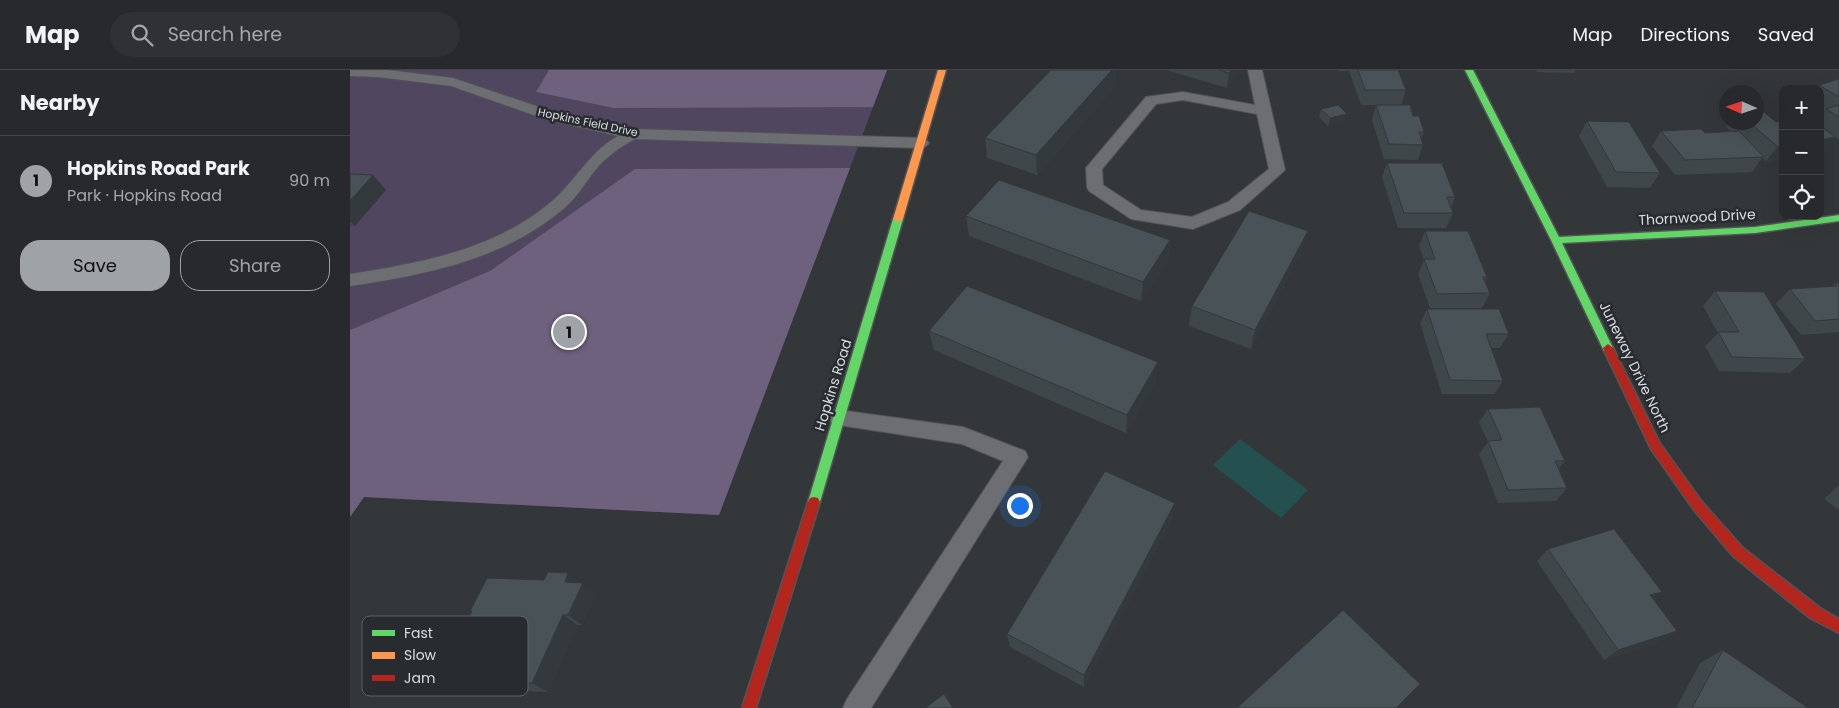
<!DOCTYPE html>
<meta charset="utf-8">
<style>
:root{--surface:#27292c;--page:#2f3134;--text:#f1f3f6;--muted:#a4a6a9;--line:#434548;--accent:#9fa2a6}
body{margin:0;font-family:Poppins,sans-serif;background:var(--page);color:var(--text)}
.controls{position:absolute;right:15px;top:15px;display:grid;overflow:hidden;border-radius:10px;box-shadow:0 5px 20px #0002}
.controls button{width:45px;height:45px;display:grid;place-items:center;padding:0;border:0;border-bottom:1px solid var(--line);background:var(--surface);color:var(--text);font:25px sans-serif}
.compass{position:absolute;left:1369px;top:15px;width:45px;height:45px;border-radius:50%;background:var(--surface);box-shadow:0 5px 20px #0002;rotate:273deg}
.you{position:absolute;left:669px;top:435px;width:18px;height:18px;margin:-12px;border:4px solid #fff;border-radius:50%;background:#1a73e8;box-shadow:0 0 0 8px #1a73e833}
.badge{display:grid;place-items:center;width:32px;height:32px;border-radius:50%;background:var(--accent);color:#111;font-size:16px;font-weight:700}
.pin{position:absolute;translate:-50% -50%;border:2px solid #fff;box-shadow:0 1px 5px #0006}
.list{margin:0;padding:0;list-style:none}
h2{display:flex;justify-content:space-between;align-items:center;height:65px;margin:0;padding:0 20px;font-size:21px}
h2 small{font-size:16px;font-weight:400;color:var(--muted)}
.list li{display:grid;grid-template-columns:32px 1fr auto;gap:15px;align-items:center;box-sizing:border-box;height:90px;padding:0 20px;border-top:1px solid var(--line)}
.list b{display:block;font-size:19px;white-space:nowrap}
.list p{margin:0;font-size:16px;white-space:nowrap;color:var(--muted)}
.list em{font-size:16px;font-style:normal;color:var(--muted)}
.actions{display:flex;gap:10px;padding:15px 20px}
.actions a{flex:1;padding:11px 0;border:1px solid var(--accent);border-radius:20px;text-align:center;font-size:18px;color:var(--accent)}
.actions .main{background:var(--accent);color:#111}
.icon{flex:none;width:28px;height:28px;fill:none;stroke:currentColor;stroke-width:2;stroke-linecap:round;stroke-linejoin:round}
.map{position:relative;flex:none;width:1489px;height:638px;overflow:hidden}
header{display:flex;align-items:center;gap:30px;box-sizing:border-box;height:70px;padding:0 25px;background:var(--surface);border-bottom:1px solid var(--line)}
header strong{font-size:24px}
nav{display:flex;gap:28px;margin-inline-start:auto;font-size:18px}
.search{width:350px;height:45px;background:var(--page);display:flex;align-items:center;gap:12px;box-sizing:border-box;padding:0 18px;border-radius:28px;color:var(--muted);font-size:19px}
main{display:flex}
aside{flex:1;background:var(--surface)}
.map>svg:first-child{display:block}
.green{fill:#514660}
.forest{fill:#6d617d}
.water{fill:#255050}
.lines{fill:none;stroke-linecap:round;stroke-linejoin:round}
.lane-casing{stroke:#525457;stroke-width:2}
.fast-casing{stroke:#525457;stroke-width:3}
.slow-casing{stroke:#525457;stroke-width:3}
.jam-casing{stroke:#525457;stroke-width:3}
.lane{fill:#6d6e71;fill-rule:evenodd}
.fast{fill:#63d668;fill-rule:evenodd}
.slow{fill:#ff974d;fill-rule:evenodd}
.jam{fill:#b3261e;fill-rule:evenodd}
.wall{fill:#3f474a}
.shaded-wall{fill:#33393c}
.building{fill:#495256;stroke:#33393c}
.labels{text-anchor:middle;stroke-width:5;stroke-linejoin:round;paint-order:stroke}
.far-street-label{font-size:11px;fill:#d9dce0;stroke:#282c31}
.street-label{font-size:14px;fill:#d9dce0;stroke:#282c31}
.key{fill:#282c31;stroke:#5d6166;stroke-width:1}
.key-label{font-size:14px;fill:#d9dce0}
</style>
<header>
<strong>Map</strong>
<div class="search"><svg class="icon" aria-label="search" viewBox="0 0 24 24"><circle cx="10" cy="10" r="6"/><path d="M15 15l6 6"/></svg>Search here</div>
<nav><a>Map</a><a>Directions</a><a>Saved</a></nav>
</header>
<main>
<aside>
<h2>Nearby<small></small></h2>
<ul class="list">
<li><span class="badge">1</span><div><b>Hopkins Road Park</b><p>Park · Hopkins Road</p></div><em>90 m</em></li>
</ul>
<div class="actions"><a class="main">Save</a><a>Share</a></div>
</aside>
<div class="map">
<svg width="1489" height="638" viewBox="0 0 1489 638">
<rect width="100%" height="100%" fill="#34373a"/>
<path class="green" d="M0 0H537L369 445 14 427 0 447Z"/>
<g class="forest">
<path d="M199 0H537L523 37 264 38 186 22Z"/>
<path d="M500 98 369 445 14 427 0 447V260L140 201 285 99Z"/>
</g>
<path class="water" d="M890 369 958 420 931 448 863 395Z"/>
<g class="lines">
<g class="lane-casing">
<g id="lane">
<path d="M0 0H38L103 8 204 42 282 59 571 68 576 70 579 73 576 76 571 78 285 69C270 77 257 86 246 99 235 113 226 129 212 140 152 190 75 205 0 216V204C71 193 144 180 201 132 226 111 239 82 268 66L195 49 101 16 28 7 0 6Z"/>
<path d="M898 0H912L935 100 890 140 843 159 781 149 739 121 737 117 736 98 796 27 833 22 905 35ZM833 30 907 44 919 99 878 132 842 147 791 140 753 115 752 99 806 34Z"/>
<path d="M489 340 613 357 675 381 678 387 521 638H493L497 629 653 391 612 374 482 354 479 348 482 342Z"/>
</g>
</g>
<g class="fast-casing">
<g id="fast">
<path d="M1115 0H1123L1209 167 1405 157 1489 145V151L1405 163 1212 173 1263 278 1262 281H1254L1201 170Z"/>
<path d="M548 146 553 149 470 432 468 436 464 437 460 436 458 432 543 149Z"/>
</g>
</g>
<g class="slow-casing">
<path id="slow" d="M588 0H596L553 149 548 152 543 149Z"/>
</g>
<g class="jam-casing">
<g id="jam">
<path d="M1258 274 1263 278 1309 372 1352 432 1393 478 1470 538 1489 549V563L1460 548 1383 486 1344 440 1301 379 1253 278Z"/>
<path d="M464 427 468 428 470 432 406 638H392L458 432 460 428Z"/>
</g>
</g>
<use href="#lane" class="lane"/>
<use href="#fast" class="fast"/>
<use href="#slow" class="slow"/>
<use href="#jam" class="jam"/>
</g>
<g class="wall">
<path d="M701 0H766V15L687 105 637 88 635 68Z"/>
<path d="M816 0H889L877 18Z"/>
<path d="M988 0H1048L1056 20 1051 35H1031L1063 46 1074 62 1071 69 1073 75 1068 90 1034 89 1022 50 1026 35H1011L999 1H988Z"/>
<path d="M1186 0H1226L1224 3 1187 2Z"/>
<path d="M1489 9V70L1485 67 1473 82H1470V46L1474 41 1470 38V19H1466L1469 15Z"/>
<path d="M971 39 994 51 978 56 969 47Z"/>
<path d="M1237 51 1310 103 1300 118 1257 117 1229 66Z"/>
<path d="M1379 52H1426L1433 89 1416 91 1412 88 1402 102 1325 105 1302 76 1311 61 1355 63 1381 61 1376 57Z"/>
<path d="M1037 93 1105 127 1101 138 1103 143 1096 158H1048L1032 107Z"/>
<path d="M0 104 36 120 5 156H0Z"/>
<path d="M616 146 820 170 818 190 791 231 619 166Z"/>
<path d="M1075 161 1137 207 1134 211 1140 223 1132 238H1080L1068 204 1074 190 1069 176Z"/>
<path d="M952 180 901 279 839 256 842 236Z"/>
<path d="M1485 213H1489V262L1451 265 1426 234 1440 219 1481 217Z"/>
<path d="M1365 221 1455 289 1440 303 1369 301 1355 276 1368 263 1353 236Z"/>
<path d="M1077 239 1159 264 1150 278H1141L1153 311 1144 324H1092L1070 253Z"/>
<path d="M579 261 806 311 776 363 584 280Z"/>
<path d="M1138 339 1215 391 1209 398 1217 418 1206 431 1148 433 1129 384 1138 372 1129 352Z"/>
<path d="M1489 415V440L1474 429Z"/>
<path d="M822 449 734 617 660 577 657 564Z"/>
<path d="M1198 479 1303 528 1327 561 1311 571 1254 590 1187 491Z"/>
<path d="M231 513 246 524 232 555H227L198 622 105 618 87 609 122 542 120 541Z"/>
<path d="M1373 580 1458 638H1326L1350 593Z"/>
</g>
<g class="shaded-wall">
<path d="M762 0H766V15L687 105 686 85Z"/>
<path d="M881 0H889L877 18 879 3Z"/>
<path d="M997 44 994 51 978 56 980 48Z"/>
<path d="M1485 67 1473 82H1470V70Z"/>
<path d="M1433 76V89L1416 91 1428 77Z"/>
<path d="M23 105 36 120 5 156 0 151V131Z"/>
<path d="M958 161 952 180 901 279 905 260Z"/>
<path d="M820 170 818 190 791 231 793 212Z"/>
<path d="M808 292 806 311 776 363 777 345Z"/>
<path d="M825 433 822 449 734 617V605Z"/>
<path d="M218 503 246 524 232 555 218 545 215 512Z"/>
<path d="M1312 522 1297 532 1300 525Z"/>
<path d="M213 545 227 555 198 622 182 613Z"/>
<path d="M1327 561 1311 571 1254 590 1268 580Z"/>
</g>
<g class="building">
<path d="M701 0H762L686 85 635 68Z"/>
<path d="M869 0H881L879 3Z"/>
<path d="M1008 0H1048L1056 20H1015Z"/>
<path d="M1489 9V27L1469 15Z"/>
<path d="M988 35 997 44 980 48 971 39Z"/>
<path d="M1026 35H1060L1063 46H1069L1074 62H1069L1073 75 1039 74Z"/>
<path d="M1489 35V47L1476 39Z"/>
<path d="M1409 38 1426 52 1433 51V76L1428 77 1399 52H1406V39Z"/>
<path d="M1237 51 1279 52 1310 103 1266 102Z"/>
<path d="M1470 55 1485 67 1470 70Z"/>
<path d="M1351 59 1355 63 1389 61 1414 87 1335 90 1311 61Z"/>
<path d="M1037 93H1092L1105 127H1097L1103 143H1054Z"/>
<path d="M0 104 23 105 0 131Z"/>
<path d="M649 110 820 170 793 212 616 146Z"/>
<path d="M899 141 958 161 905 260 842 236Z"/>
<path d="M1075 161H1118L1137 207H1133L1140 223 1087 224 1074 189H1085Z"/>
<path d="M1485 213H1489V249L1465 251 1440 219 1487 216Z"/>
<path d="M617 216 808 292 777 345 579 261Z"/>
<path d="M1365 221 1414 222 1455 289 1382 287 1368 262H1389Z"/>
<path d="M1077 239H1149L1159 264H1136L1153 311 1100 310Z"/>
<path d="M1190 337 1215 391H1205L1217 418 1158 420 1138 371 1152 370 1138 339Z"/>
<path d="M755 401 825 433 734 605 657 564Z"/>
<path d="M1264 459 1312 522 1300 525 1327 561 1268 580 1198 479Z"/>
<path d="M198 502 218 503 215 512 233 513 218 545H213L182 613 87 609 122 541H120L137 508 194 510Z"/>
<path d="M993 540 1070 614 1046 638H887Z"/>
<path d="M1373 580 1458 638H1342Z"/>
<path d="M594 624 603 638H575Z"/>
</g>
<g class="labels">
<g class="far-street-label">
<text transform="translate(238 52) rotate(12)" y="4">Hopkins Field Drive</text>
</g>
<g class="street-label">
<text transform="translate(1347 147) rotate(-3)" y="5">Thornwood Drive</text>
<text transform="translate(1285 297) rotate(64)" y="5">Juneway Drive North</text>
<text transform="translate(483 315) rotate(-73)" y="5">Hopkins Road</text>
</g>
</g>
<rect x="12" y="546" width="166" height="80" rx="8" class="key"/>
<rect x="22" y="560" width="23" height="6" fill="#63d668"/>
<rect x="22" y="582" width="23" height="7" fill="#ff974d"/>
<rect x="22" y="605" width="23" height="6" fill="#b3261e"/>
<g class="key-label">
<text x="54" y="568">Fast</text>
<text x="54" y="590">Slow</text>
<text x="54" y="613">Jam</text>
</g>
</svg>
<div class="controls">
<button>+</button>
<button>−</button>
<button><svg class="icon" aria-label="locate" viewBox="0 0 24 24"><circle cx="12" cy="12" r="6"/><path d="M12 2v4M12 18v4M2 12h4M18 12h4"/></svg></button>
</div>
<svg class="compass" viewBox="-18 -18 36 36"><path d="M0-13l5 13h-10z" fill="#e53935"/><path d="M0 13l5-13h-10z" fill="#a4a6a9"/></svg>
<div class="you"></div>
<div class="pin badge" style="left:219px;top:262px">1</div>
</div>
</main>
